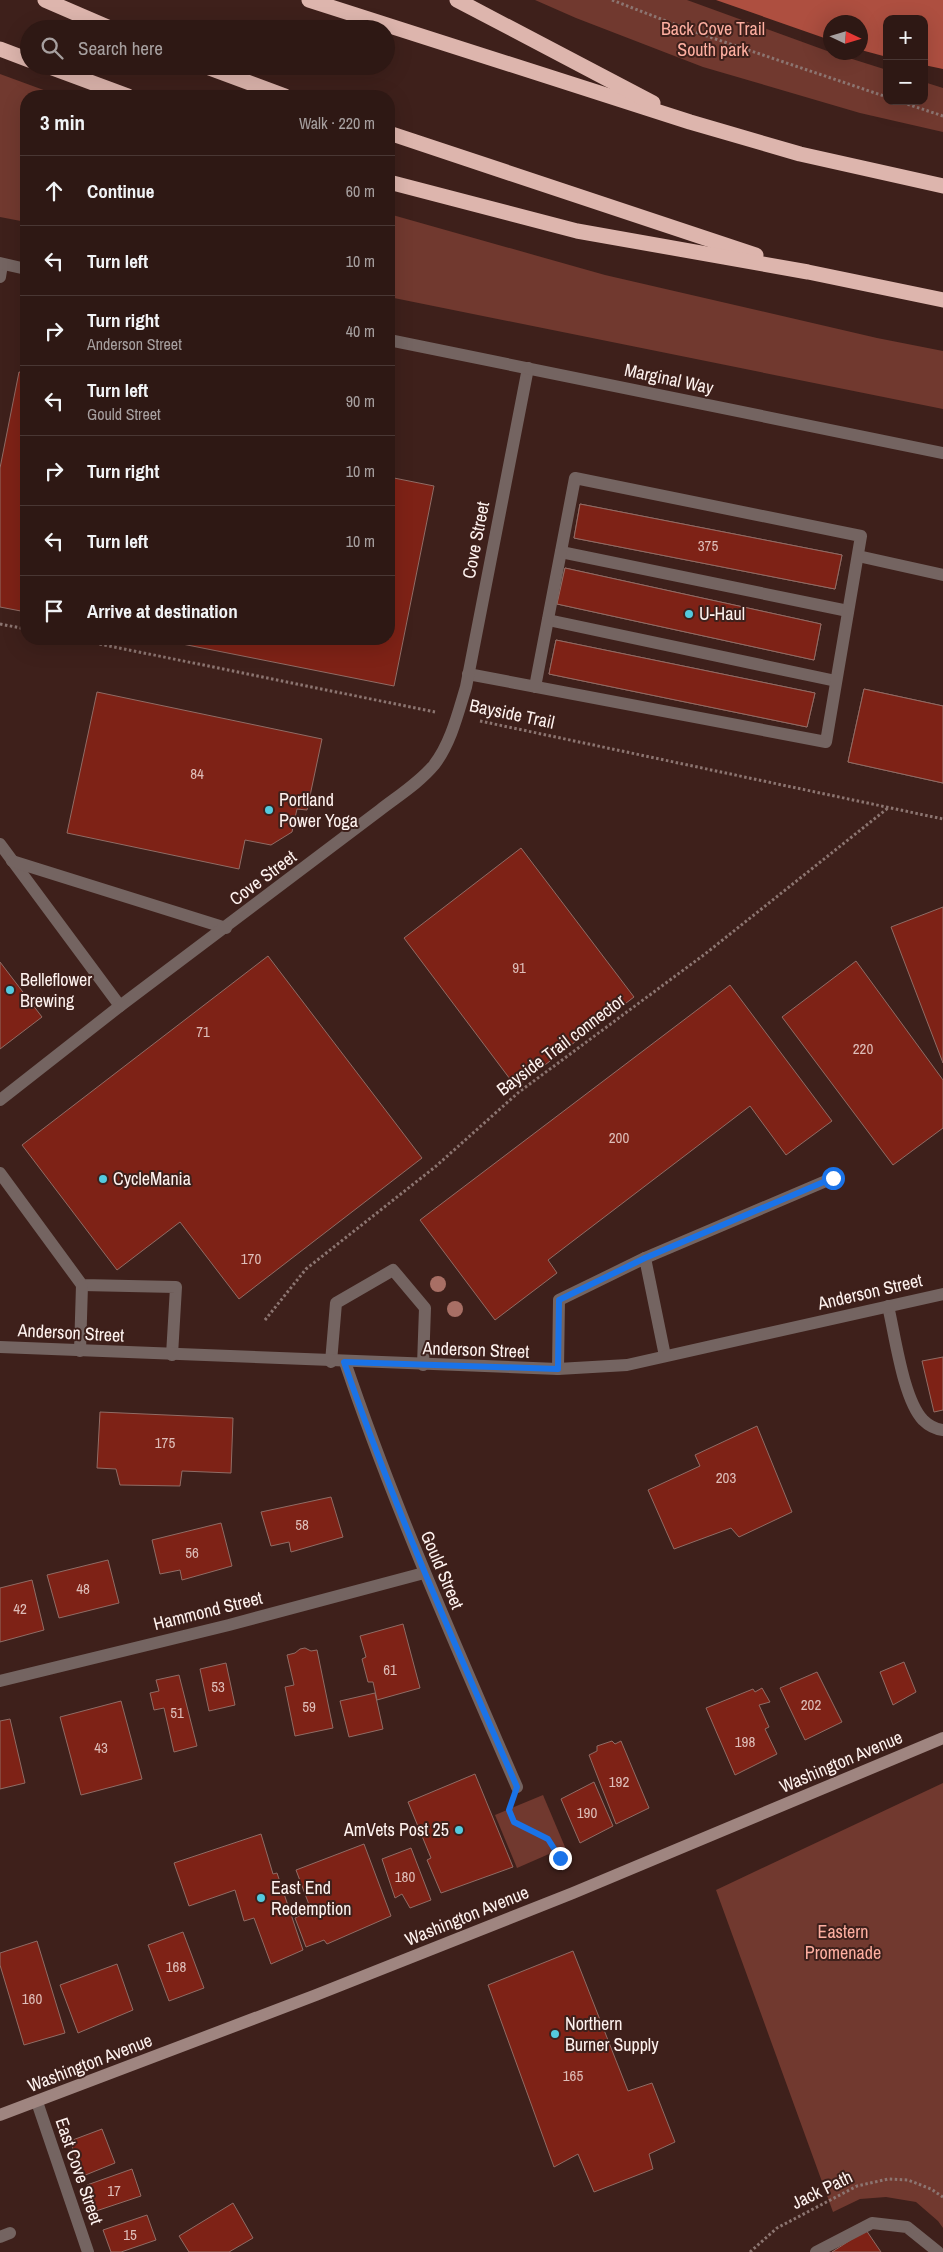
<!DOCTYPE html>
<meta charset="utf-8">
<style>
:root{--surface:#2e1814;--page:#36211d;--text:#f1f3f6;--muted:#a7a0a0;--line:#493734}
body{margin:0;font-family:"Archivo Narrow",sans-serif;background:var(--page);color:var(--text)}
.controls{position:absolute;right:15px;top:15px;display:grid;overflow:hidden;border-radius:10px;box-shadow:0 5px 20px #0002}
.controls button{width:45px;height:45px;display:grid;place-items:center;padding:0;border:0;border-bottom:1px solid var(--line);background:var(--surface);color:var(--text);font:25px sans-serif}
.compass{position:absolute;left:823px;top:15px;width:45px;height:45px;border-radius:50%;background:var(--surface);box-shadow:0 5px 20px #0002;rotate:94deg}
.stop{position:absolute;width:15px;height:15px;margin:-11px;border:4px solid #1a73e8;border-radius:50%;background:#fff}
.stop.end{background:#1a73e8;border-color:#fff;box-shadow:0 1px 5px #0008}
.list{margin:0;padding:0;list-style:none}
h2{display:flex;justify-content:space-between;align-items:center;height:65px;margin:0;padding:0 20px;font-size:21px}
h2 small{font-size:16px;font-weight:400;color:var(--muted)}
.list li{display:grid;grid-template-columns:32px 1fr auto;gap:15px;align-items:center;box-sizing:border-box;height:70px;padding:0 20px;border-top:1px solid var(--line)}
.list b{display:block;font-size:19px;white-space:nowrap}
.list p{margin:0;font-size:16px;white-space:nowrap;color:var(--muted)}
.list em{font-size:16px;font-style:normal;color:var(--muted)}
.icon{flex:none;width:28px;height:28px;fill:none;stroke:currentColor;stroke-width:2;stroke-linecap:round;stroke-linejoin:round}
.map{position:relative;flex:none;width:943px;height:2252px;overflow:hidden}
.search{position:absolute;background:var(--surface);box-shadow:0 5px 20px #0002;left:20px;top:20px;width:375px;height:55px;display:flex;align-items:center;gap:12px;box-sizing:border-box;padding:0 18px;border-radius:28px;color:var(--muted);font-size:19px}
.panel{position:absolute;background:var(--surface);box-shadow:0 5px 20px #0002;left:20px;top:90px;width:375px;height:555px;border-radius:20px}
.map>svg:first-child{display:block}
.green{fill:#71392f}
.water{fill:#ae4f40}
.building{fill:#7e2216;stroke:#906c65}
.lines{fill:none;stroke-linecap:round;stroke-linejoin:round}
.path{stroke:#8c7571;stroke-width:3;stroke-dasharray:2.5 2.5;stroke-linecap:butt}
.service{stroke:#746461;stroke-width:12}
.minor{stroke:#746461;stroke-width:12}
.tertiary{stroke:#746461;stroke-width:12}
.secondary{stroke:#9f8580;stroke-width:12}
.motorway{stroke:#ddb5ad;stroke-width:15}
.tree{fill:#a86f65}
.route{stroke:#1a73e8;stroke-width:6}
.poi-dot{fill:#54cade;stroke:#3e201b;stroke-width:2}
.labels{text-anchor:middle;stroke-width:4;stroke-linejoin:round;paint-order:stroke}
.number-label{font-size:15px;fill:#debeb9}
.park-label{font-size:18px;fill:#feafa1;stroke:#3e201b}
.street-label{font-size:18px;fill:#fef2ef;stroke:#3e201b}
.poi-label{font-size:18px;fill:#fef2ef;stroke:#3e201b;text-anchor:start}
</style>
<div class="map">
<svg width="943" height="2252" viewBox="0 0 943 2252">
<rect width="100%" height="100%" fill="#3e201b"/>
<g class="green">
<path d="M535 0H687L830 52 887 70V101H924V82L943 88V132L860 113 703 67 576 18Z"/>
<path d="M0 74 60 96H26V222L0 217Z"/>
<path d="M389 214 605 275 877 338 943 351V409L389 297Z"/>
<path d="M943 1783V2228L938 2221 916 2202 886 2197 860 2199 833 2212 716 1890Z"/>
<path d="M543 1795 565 1847 517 1868 495 1815Z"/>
</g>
<path class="water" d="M716 0H943V69L924 65V19H887V57L861 50 860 22H830V40Z"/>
<g class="building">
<path d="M19 372 26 373V612L0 607V468Z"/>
<path d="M389 477 434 486 394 686 157 639H389Z"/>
<path d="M580 504 842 555 835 589 574 538Z"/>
<path d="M580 504 842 555 835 589 574 538Z"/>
<path d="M565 568 821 624 814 660 557 604Z"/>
<path d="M565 568 821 624 814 660 557 604Z"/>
<path d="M556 640 815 693 807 727 549 674Z"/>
<path d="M556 640 815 693 807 727 549 674Z"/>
<path d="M864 689 943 706V783L848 762Z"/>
<path d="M864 689 943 706V783L848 762Z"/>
<path d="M97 692 322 739 307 810 297 809 292 832 271 845 245 840 239 869 67 833Z"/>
<path d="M521 848 634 997 516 1087 404 938Z"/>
<path d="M943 907V1063L891 927Z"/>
<path d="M268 956 422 1158 239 1299 180 1222 117 1270 22 1145Z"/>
<path d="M856 961 943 1080V1128L893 1165 782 1017Z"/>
<path d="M0 962 42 1017 0 1049Z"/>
<path d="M730 985 832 1121 786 1155 750 1106 548 1260 557 1273 495 1320 420 1220Z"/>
<path d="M943 1357V1410L934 1412 922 1361Z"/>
<path d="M100 1412 233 1418 231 1473 182 1471 180 1486 120 1485 116 1469 97 1468Z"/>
<path d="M757 1426 792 1512 739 1537 731 1528 674 1549 648 1490 700 1466 695 1455Z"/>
<path d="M331 1497 343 1537 291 1552 289 1542 271 1546 261 1512Z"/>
<path d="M221 1523 232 1566 182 1580 180 1570 160 1574 152 1540Z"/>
<path d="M108 1560 119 1603 59 1618 47 1575Z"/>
<path d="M32 1580 44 1630 0 1642V1588Z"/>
<path d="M403 1624 420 1688 377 1700 373 1682H368L362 1659 366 1657 360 1636Z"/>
<path d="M305 1648 311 1651 317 1650 333 1728 295 1736 285 1687 294 1685 287 1655 295 1653 300 1649Z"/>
<path d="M904 1662 916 1692 893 1705 880 1672Z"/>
<path d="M226 1663 235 1705 209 1711 200 1669Z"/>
<path d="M817 1672 842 1722 805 1740 780 1688Z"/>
<path d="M179 1675 197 1746 174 1752 164 1708 154 1710 150 1693 159 1691 156 1680Z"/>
<path d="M762 1688 770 1702 759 1705 769 1727 765 1729 777 1754 735 1775 706 1708 753 1689 755 1692Z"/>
<path d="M375 1693 383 1729 349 1737 340 1701Z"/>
<path d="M121 1701 142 1779 81 1795 60 1717Z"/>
<path d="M10 1719 25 1783 0 1789V1721Z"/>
<path d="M612 1741 615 1744 621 1741 649 1808 616 1824 589 1755 597 1751V1746Z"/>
<path d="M475 1774 513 1867 441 1893 427 1860 431 1858 408 1802Z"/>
<path d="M594 1782 613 1826 580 1843 561 1799Z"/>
<path d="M261 1834 273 1874 277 1873 303 1950 271 1964 254 1918 244 1921 235 1890 189 1906 174 1863Z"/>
<path d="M364 1844 391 1916 327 1944 324 1940 306 1947 295 1918 311 1910 296 1870Z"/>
<path d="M411 1848 431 1900 410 1908 402 1894 395 1898 382 1859Z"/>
<path d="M183 1932 204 1988 169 2001 148 1945Z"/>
<path d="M37 1941 65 2033 24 2045 0 1965V1953Z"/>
<path d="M573 1951 628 2091 652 2083 675 2142 649 2154 653 2169 594 2192 578 2154 554 2167 488 1985Z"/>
<path d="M117 1964 133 2010 78 2033 60 1985Z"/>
<path d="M102 2129 115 2163 83 2176 70 2141Z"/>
<path d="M132 2169 141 2196 96 2211 87 2185Z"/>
<path d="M233 2203 253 2238 229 2252H189L179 2236Z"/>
<path d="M147 2215 156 2240 121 2252H111L103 2230Z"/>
<path d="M866 2230 881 2252H832Z"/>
</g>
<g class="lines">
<g class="path">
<path d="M612 0 692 31 887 97"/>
<path d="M898 101 943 116"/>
<path d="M0 624 26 629"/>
<path d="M75 639 435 712"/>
<path d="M480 721 943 819"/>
<path d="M265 1320 306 1269 435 1167 519 1092 705 954 888 808"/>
<path d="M510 1808 514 1822 548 1839 556 1851 564 1871"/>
<path d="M750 2252 777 2228 857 2186 888 2179 908 2180 931 2189 943 2197"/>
</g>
<g class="service">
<path d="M0 277 2 264"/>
<path d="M561 552 848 611"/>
<path d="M858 556 943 575"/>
<path d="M548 620 836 681"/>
<path d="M468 674 826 742 861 536 575 478 535 687"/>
<path d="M0 844 120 1006"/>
<path d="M12 861 226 928"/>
<path d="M0 1173 82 1285 176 1287 172 1355"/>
<path d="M645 1258 833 1178"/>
<path d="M888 1306C895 1335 903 1399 923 1420 929 1426 935 1429 943 1430"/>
<path d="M80 1351 82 1285"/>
<path d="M331 1362 336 1303 393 1270 425 1308 423 1365"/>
<path d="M558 1369 559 1300 645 1258 665 1356"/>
<path d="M0 2237 10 2233"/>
<path d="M816 2252 872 2223 907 2227 938 2252"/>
</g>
<g class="minor">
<path d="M0 1100 120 1006 380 810C398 796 419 783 434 765 451 743 458 713 466 687L528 368"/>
<path d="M345 1362C394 1507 456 1646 517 1787"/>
<path d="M0 1681 229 1625 424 1573"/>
<path d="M37 2102 88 2252"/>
</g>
<g class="tertiary">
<path d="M0 263 26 269"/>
<path d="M389 340 943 453"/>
<path d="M0 1347 558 1369 627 1365 943 1294"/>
</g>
<path class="secondary" d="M0 2115 316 1995 573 1893 943 1738"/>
<g class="motorway">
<path d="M45 0 112 29"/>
<path d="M309 0 690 122 800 154 943 186"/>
<path d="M457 0 653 103"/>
<path d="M0 49 29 60"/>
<path d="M47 66 128 96"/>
<path d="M204 66 285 96"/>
<path d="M389 133 756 255"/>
<path d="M389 182 577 231 808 272 943 300"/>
</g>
</g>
<g class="tree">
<circle cx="438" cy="1284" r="8"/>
<circle cx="455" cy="1309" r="8"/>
</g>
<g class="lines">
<path class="route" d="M560 1858 548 1839 514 1822 509 1810 517 1787C456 1647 394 1507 344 1362L558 1369 559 1300 645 1258 833 1178"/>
</g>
<g class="poi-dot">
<circle cx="689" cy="614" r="5"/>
<circle cx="269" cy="810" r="5"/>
<circle cx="10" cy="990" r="5"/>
<circle cx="103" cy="1179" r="5"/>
<circle cx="459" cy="1830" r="5"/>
<circle cx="261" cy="1898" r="5"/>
<circle cx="555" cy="2034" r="5"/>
</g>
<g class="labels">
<g class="number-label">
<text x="708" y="551">375</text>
<text x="197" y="779">84</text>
<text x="519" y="973">91</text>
<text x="203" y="1037">71</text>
<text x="863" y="1054">220</text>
<text x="619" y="1143">200</text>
<text x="251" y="1264">170</text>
<text x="165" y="1448">175</text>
<text x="726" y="1483">203</text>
<text x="302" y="1530">58</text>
<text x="192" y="1558">56</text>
<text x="83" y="1594">48</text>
<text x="20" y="1614">42</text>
<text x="390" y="1675">61</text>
<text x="218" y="1692">53</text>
<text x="811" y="1710">202</text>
<text x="309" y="1712">59</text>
<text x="177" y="1718">51</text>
<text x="745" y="1747">198</text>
<text x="101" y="1753">43</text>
<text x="619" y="1787">192</text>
<text x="587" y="1818">190</text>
<text x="405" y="1882">180</text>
<text x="176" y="1972">168</text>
<text x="32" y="2004">160</text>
<text x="573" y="2081">165</text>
<text x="114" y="2196">17</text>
<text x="130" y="2240">15</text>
</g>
<g class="park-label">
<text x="713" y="35">Back Cove Trail<tspan x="713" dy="21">South park</tspan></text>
<text x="843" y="1938">Eastern<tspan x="843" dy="21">Promenade</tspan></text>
</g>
<g class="street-label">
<text transform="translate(669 379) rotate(12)" y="6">Marginal Way</text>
<text transform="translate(476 540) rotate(-79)" y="6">Cove Street</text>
<text transform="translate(512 714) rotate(12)" y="6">Bayside Trail</text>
<text transform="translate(263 878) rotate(-37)" y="6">Cove Street</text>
<text transform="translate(561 1045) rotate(-37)" y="6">Bayside Trail connector</text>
<text transform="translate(870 1292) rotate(-13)" y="6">Anderson Street</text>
<text transform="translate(71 1333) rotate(3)" y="6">Anderson Street</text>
<text transform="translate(476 1350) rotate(2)" y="6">Anderson Street</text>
<text transform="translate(442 1570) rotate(67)" y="6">Gould Street</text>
<text transform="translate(208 1611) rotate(-14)" y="6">Hammond Street</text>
<text transform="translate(841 1762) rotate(-23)" y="6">Washington Avenue</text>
<text transform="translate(467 1916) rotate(-22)" y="6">Washington Avenue</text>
<text transform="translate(90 2063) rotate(-21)" y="6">Washington Avenue</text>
<text transform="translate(79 2171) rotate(71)" y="6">East Cove Street</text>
<text transform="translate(822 2190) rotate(-26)" y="6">Jack Path</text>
</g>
<g class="poi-label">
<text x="699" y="620">U-Haul</text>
<text x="279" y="806">Portland<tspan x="279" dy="21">Power Yoga</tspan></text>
<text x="20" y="986">Belleflower<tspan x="20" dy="21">Brewing</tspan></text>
<text x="113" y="1185">CycleMania</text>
<text x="449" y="1836" text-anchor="end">AmVets Post 25</text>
<text x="271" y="1894">East End<tspan x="271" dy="21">Redemption</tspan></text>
<text x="565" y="2030">Northern<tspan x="565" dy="21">Burner Supply</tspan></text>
</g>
</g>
</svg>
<div class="controls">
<button>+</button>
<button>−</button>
</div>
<svg class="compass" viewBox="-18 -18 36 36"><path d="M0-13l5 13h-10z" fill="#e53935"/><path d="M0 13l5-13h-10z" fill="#a7a0a0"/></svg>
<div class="stop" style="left:833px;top:1178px"></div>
<div class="stop end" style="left:560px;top:1858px"></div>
<div class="search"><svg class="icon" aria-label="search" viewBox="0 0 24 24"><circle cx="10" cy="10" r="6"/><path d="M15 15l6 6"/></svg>Search here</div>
<section class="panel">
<h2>3 min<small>Walk · 220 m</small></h2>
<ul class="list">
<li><svg class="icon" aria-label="ahead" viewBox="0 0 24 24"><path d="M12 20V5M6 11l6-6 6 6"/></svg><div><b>Continue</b></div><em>60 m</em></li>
<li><svg class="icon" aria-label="left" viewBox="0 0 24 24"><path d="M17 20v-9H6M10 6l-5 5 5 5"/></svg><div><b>Turn left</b></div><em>10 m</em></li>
<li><svg class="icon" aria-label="right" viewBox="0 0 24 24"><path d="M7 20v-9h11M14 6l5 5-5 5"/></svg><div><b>Turn right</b><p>Anderson Street</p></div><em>40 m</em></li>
<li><svg class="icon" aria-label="left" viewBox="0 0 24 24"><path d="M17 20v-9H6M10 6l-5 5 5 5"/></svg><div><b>Turn left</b><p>Gould Street</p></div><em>90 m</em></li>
<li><svg class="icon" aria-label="right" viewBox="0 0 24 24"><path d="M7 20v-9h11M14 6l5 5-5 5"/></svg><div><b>Turn right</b></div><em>10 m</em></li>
<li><svg class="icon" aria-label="left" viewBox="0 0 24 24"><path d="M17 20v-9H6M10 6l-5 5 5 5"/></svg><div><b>Turn left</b></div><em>10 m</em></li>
<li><svg class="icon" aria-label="arrive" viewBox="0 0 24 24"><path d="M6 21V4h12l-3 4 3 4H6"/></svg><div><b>Arrive at destination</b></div></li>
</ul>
</section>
</div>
